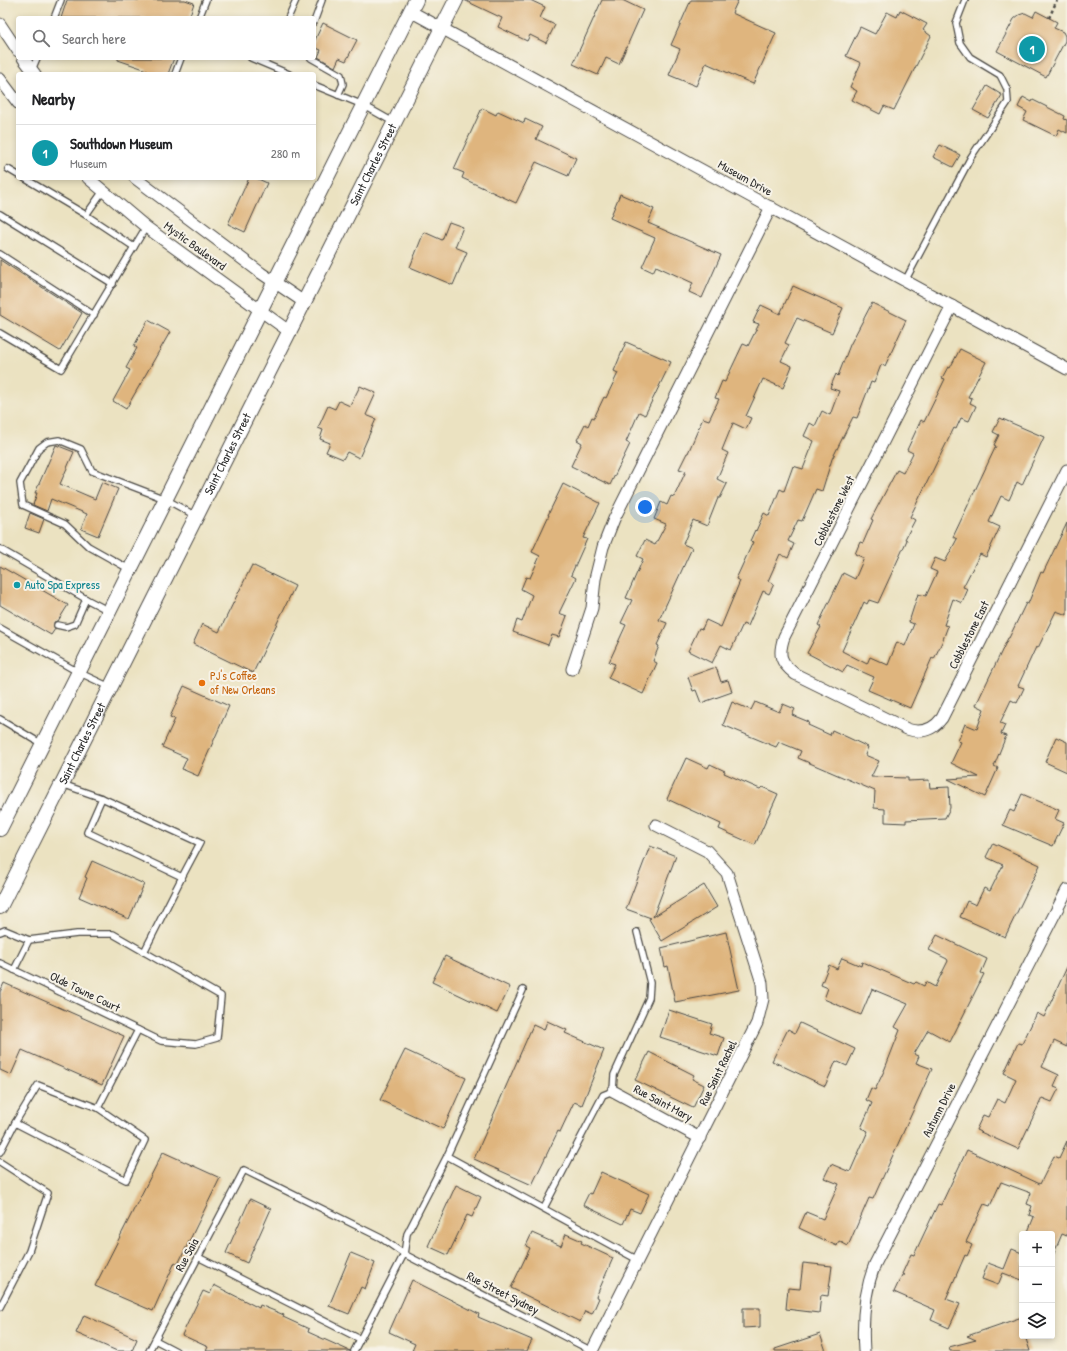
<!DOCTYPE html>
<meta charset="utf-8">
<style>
:root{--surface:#fff;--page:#f6f6f6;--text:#202124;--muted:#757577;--line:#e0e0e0;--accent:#db2777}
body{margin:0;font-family:"Patrick Hand",sans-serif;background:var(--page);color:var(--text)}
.controls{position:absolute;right:12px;bottom:12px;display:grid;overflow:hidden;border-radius:4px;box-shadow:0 2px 6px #0003}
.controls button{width:36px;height:36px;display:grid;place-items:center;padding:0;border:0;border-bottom:1px solid var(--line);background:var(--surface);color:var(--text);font:20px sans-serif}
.you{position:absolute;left:645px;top:507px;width:14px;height:14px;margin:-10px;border:3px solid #fff;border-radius:50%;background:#1a73e8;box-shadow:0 0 0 6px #1a73e833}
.badge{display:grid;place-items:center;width:26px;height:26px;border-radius:50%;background:var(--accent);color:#fff;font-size:13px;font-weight:700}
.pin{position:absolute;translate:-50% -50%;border:2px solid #fff;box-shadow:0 1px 4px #0006}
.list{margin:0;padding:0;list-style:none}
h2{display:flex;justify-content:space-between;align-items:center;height:52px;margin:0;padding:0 16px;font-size:17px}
h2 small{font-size:13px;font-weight:400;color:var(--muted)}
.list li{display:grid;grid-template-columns:26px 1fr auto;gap:12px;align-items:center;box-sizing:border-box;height:56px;padding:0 16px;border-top:1px solid var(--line)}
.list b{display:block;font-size:15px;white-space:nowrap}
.list p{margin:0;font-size:13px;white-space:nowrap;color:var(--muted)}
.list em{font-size:13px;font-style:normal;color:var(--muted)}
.icon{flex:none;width:22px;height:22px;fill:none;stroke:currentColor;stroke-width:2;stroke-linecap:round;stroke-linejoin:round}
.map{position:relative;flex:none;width:1067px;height:1351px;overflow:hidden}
.search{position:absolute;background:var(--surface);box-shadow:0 2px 6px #0003;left:16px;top:16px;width:300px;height:44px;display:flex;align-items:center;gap:10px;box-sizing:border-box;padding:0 14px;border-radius:4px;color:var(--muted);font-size:15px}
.panel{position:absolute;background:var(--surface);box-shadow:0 2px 6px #0003;left:16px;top:72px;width:300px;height:108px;border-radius:4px}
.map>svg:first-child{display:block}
.building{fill:#dfb57e}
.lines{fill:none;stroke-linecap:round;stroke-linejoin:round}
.service-casing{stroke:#484642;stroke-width:8}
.minor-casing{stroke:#484642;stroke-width:13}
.tertiary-casing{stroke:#484642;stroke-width:16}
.path{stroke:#484642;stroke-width:2.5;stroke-dasharray:3 3;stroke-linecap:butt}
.service{stroke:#fff;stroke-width:5.5}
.minor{stroke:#fff;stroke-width:11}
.tertiary{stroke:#fff;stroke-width:14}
.culture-dot{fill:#0f9aa8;stroke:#f7f3e8;stroke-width:1.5}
.food-dot{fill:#e8710a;stroke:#f7f3e8;stroke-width:1.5}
.labels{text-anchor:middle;stroke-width:4;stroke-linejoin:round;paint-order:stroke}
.street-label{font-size:12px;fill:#2b2b2b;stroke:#f7f3e8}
.culture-label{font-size:12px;fill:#0d838f;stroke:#f7f3e8;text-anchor:start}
.food-label{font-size:12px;fill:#c56008;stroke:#f7f3e8;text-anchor:start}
</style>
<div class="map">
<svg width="1067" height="1351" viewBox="0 0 1067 1351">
<rect width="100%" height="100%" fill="#f7f3e8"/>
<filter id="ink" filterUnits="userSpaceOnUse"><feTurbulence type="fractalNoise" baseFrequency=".025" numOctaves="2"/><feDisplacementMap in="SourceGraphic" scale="8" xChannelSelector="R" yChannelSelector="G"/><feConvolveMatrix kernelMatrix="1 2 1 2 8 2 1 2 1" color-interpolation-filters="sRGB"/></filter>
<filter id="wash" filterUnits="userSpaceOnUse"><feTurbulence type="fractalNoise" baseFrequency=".012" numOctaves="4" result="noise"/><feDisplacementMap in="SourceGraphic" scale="16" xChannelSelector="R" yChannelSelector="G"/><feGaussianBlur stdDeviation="0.9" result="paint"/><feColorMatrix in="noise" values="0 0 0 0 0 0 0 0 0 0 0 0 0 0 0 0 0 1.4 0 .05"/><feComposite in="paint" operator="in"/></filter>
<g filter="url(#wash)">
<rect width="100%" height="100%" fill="#ebe2c1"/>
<g id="blocks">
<g class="building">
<path d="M67 0H185L194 3 189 18H61Z"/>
<path d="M464 0H530L545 7 540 18 555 25 546 43 530 35 527 41 498 27 502 18Z"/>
<path d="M602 0H622L643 10 619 64 606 58 598 75 573 64Z"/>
<path d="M691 0H738L732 13 776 33 753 84 706 63 696 86 669 75 680 49 671 45Z"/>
<path d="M900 10 927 24 923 30 931 36 894 110 884 106 880 114 852 100 857 91 850 87 861 63 846 56 860 27 875 34 887 12 897 17Z"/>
<path d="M1036 11 1057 22 1054 28 1063 32 1065 36V41L1046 77 997 51 1014 19 1019 15 1025 13 1033 17Z"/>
<path d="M323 23 357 40 346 61 339 58 335 67 318 57 321 50 314 47V42Z"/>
<path d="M118 58H174L168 74H145L147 70 118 60Z"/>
<path d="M987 86 1002 95 988 118 973 110Z"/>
<path d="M1023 97 1032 102 1033 100 1065 116 1064 119 1067 120V133L1059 129 1056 136 1023 120 1027 112 1018 107Z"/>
<path d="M482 108 496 115 498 111 524 123 525 119 542 127 536 139 576 158 568 176 536 162 516 203 462 178 464 173 454 169Z"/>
<path d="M940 145 960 155 953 167 933 157Z"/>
<path d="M249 178H256L267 183 245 232 228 224Z"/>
<path d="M620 194 654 209 648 223 721 255 702 298 689 292 693 283 656 266 653 272 642 267 655 238 610 218Z"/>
<path d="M449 222 463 227 455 247 467 252 453 285 410 267 424 232 442 240Z"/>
<path d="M0 260 82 313 60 351 0 315Z"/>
<path d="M793 286 843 308 832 333 797 318 785 343 789 345 781 361 792 366 783 388 763 379 746 416 751 418 746 429 733 423 722 450 728 453 717 479 727 484 720 498H718L707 526 693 520 683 544 692 548 659 620 667 623 657 645 659 646 653 661 657 663 643 694 608 678 615 664 609 662 626 625 621 623 632 600 626 598 643 559 637 556 645 540 655 545 666 524 654 519 661 502 667 505 671 496 674 497 686 471 679 469 687 453H688L703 418 709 420 719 399 715 398 722 381 725 382 743 344 748 346 759 324 753 322 761 305 780 314Z"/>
<path d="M872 303 906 320 885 366 881 365 874 383 871 382 857 418 853 417 832 459 822 491 816 489 802 521 798 520 788 541 794 544 788 558 780 554 768 581 774 584 769 594 763 591 748 626 743 624 731 650 721 645 712 663 688 651 699 628 702 629 706 620 721 627 740 581 736 579 753 542 750 541 755 530 756 531 764 513 769 516 780 489 784 491 793 466 803 469 814 441 804 436 810 423 815 426 822 411 830 415 839 391 830 388 836 374 838 376 850 345Z"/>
<path d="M148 320 170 332 126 409 113 401 130 370 126 368 137 348 134 346Z"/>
<path d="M626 342 671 362 645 415 639 412 626 442 630 444 610 485 571 466 582 443 577 440 585 424 588 426 592 417 594 418 604 397 606 398 618 373 614 371Z"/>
<path d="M960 349 986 362 968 397 972 398 970 403 976 406 969 421 961 418 956 429 954 428 936 464 910 517 915 520 905 539 907 540 878 603 869 600 867 604 864 602 842 651 867 664 870 657 888 665 897 642 905 646 914 624 909 622 918 594 926 596 937 572 930 569 935 558 945 562 957 539 953 537 996 446 994 445 999 435 993 432 1000 418 1044 437 1022 485 1017 482 1009 500 1001 496 989 522 1000 527 986 557 980 554 963 587 968 589 962 603 953 599 944 625 948 626 942 642 934 659 932 658 910 708 868 690 874 677 847 665 843 672 807 653 821 627 818 625 843 573 855 579 864 558 855 554 860 542 863 543 873 520 871 519 897 470 903 473 913 453 907 450 921 420 924 422 945 379 942 378 948 367 950 368Z"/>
<path d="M360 386 376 393 366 415 376 419 359 458 347 452 343 459 326 452 330 443 320 439 323 430 318 428 328 406 335 409 339 401 350 406Z"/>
<path d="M56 445 74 452 60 484 95 499 102 482 118 489 98 536 81 529 87 514 51 499 47 511 33 505 37 493H35Z"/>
<path d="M563 484 600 503 583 538 587 539 571 575 576 578 559 613 567 616 559 637 552 635 548 645 513 632 517 620 522 622 532 595 521 589 526 577 530 578 540 556 532 552 549 515H548Z"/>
<path d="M30 513 44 519 39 533 25 528Z"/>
<path d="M1067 523V615L1056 611 1038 648 1036 647 1018 686 1024 688 1017 703 1011 700 1000 723 1005 725 1001 734 1006 736 994 766 998 768 985 797 948 779 979 777 951 763 961 742 958 741 965 724 977 729 984 709 976 705 1008 638H1009L1026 603 1028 604 1041 572 1043 573Z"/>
<path d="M252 565 295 586 253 673 193 644 202 624 219 632Z"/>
<path d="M0 566 68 605 58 621 54 622 55 629 51 635 0 605Z"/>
<path d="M716 667 721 682 728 680 732 692 701 703 696 690 693 691 688 677Z"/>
<path d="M184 686 229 706 198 776 182 769 187 758 162 747 175 719 170 717Z"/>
<path d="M732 702 751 710 755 702 779 712 783 704 795 709 792 715 809 722 808 725 830 735 832 730 868 747 865 755 879 761 871 777 908 778V781L929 780 930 788 949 787 950 808 945 818 906 820V823L885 822V809L874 808 875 791 798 758 801 751 779 742 776 747 723 725Z"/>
<path d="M1056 737 1067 742V772L1045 762Z"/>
<path d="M686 758 708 768 710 764 725 771 724 773 760 789 762 787 778 794 755 845 719 829 721 824 667 799Z"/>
<path d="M1022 794 1059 810 1055 819 1064 823 1053 846 1003 825 1010 810 1014 812Z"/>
<path d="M993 843 1040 865 1005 937 960 917 967 901 976 905 984 888 990 891 1003 865 986 857Z"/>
<path d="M650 846 676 856 653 917 704 885 717 907 662 941 649 919 651 918 626 909Z"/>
<path d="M92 861 144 884 129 919 79 897 87 878 85 877Z"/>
<path d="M726 932 739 990 675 1002 668 966 665 967 661 948Z"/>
<path d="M937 935 987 959 981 973 984 974 950 1042 928 1030 914 1054 919 1056 916 1063 932 1069 873 1199 869 1198 848 1246 839 1241 837 1246 799 1228 806 1212 823 1219 839 1184 824 1178 831 1164 850 1172 868 1131 861 1128 872 1103 866 1100 871 1088 875 1090 884 1071 900 1030 895 1027 908 1004 872 989 861 1015 824 999 828 988 821 985 829 965 837 969 842 958 861 966 862 962 914 984 916 982 924 986 926 982 935 987 948 961 947 959 929 950Z"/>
<path d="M445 956 510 987 497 1013 432 982Z"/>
<path d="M1067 967V1047L1054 1041 1042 1067 1059 1075 1054 1086 1059 1088 1052 1102 1042 1098 1018 1149 976 1130 983 1115 988 1117 997 1099 1005 1103 1016 1079 1004 1073 1018 1043 1022 1044 1037 1013 1044 1017Z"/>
<path d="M4 983 124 1036 102 1085 22 1050 11 1075 0 1070V992Z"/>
<path d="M669 1010 712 1024 709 1033 724 1038 718 1056 660 1037Z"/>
<path d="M547 1021 567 1030 565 1033 604 1050 582 1105 574 1102 560 1132 558 1131 532 1185 474 1159 533 1025 544 1030Z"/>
<path d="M800 1023 855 1049 847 1066 836 1061 825 1086 772 1061 788 1029 795 1033Z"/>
<path d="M405 1050 466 1078 443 1129 380 1100Z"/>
<path d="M649 1052 694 1075 692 1079 704 1085 693 1108 635 1080Z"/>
<path d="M1067 1141V1236L1062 1234 1052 1258V1234H1027L1034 1217 1029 1215 1032 1206 1027 1204 1031 1193 1001 1182 990 1206 984 1204 966 1242 972 1245 967 1256 965 1255 946 1299 960 1304 949 1328 931 1320 935 1310 894 1292 902 1275H905L902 1274 911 1254 914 1255 938 1204 941 1205 967 1150 1040 1184 1054 1156 1059 1158Z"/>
<path d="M163 1152 220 1178 178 1264 175 1262 153 1311 95 1286Z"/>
<path d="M601 1172 649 1194 640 1213 630 1209 623 1224 583 1205 589 1193 591 1194Z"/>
<path d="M456 1185 481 1197 472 1217 467 1215 448 1255 428 1246Z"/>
<path d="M250 1199 271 1209 247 1263 226 1253Z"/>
<path d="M532 1233 561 1246 566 1234 582 1241 581 1243 613 1258 596 1297 599 1298 592 1314 585 1311 580 1322 511 1288 530 1248 526 1246Z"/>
<path d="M1012 1249 1022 1253V1280L1003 1273 998 1285 982 1279 988 1263 1004 1269Z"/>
<path d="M351 1253 375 1263 365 1289 361 1287 349 1314 329 1306Z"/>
<path d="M803 1263 832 1266 828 1296 821 1295 819 1313 786 1309 788 1288 800 1289Z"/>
<path d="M412 1280 479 1314 478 1317 532 1340 527 1351H412L415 1344 389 1332Z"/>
<path d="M214 1285 259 1308 260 1305 284 1315 283 1317 309 1329 308 1332 350 1351H206L208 1347 182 1335 203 1291 210 1294Z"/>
<path d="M743 1308H760V1327L743 1328Z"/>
<path d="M84 1315 137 1339 132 1351H117L76 1333Z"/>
<path d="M1022 1317V1336H1025L1030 1351H950L949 1347 976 1340 967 1336Z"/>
<path d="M820 1334 826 1351H775V1349Z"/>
</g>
</g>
</g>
<g filter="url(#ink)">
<use href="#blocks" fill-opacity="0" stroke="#484642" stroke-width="1"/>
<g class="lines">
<g class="service-casing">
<g id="service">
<path d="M54 18 61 0"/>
<path d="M199 18 206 0"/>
<path d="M288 18 296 0"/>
<path d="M314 22 322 0"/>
<path d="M251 58 289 74"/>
<path d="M311 58 341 75 343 84 338 95"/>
<path d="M32 70 37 58"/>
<path d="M175 74 181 58"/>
<path d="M314 85 363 105 395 123"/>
<path d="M8 169 18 175"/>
<path d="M24 178 86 215 103 191"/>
<path d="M0 214 113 284"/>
<path d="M86 215 134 247 146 227"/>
<path d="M0 254 94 315"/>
<path d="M905 281 971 157 1008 102 1007 89 1000 75 970 57 960 43 956 23 965 0"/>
<path d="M0 333 61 369 134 247"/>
<path d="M0 549 86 599"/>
<path d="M129 569 88 546 65 524 23 505 20 483 39 448 47 442 59 440 81 449 92 471 165 499 196 516"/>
<path d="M57 625 66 627 75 624 86 599 109 611"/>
<path d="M0 628 78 672 110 687"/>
<path d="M0 719 42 744"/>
<path d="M62 784 102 798 87 832 182 877 144 952"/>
<path d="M102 798 200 843 182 877"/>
<path d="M0 932 5 930 29 940 77 934H113L221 996 217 1038 196 1044 161 1041 0 963"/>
<path d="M14 970 29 940"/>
<path d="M523 990 447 1156 638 1260"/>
<path d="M98 1108 145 1140 126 1180 15 1123 38 1085 98 1108 138 1030"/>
<path d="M0 1152 15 1123"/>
<path d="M0 1162 48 1193 29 1251 0 1307"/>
<path d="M544 1208 603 1095 613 1091 614 1075 649 998 650 983 637 932"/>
<path d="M198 1257 360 1339"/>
<path d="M155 1340 176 1351"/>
<path d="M149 1351 244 1170 381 1238 404 1254 592 1351"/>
<path d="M354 1351 404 1254 407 1234 447 1156"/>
</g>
</g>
<g class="minor-casing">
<g id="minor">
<path d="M410 11 1067 369"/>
<path d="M0 24 18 51"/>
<path d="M23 58 35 74"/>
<path d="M0 79 18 103"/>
<path d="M88 178 146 227 290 332"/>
<path d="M135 178 261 273 304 302"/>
<path d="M952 306 784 637C778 655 780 662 795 674L907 729C921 734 933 730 942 718L1067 470"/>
<path d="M572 669 592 608 595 579 603 547 614 519 771 207"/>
<path d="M613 1091 700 1138"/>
<path d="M592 1351 757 1023 763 999 762 983 727 873 707 851 656 825"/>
<path d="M864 1351C862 1321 864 1292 875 1264L1067 890"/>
</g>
</g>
<g class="tertiary-casing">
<g id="tertiary">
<path d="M0 829 416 0"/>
<path id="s1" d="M0 907 456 0"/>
</g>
</g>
<path class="path" d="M1049 18 1057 0"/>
<use href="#service" class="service"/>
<use href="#minor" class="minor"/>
<use href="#tertiary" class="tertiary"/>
</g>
</g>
<circle class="culture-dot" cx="17" cy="585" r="4"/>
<circle class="food-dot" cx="202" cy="683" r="4"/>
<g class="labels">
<g class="street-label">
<text dy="4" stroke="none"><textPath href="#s1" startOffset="831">Saint Charles Street</textPath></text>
<text transform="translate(745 178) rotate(29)" y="4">Museum Drive</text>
<text transform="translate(195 246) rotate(36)" y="4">Mystic Boulevard</text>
<text dy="4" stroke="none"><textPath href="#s1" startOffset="507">Saint Charles Street</textPath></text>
<text transform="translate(834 511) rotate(-63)" y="4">Cobblestone West</text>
<text transform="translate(969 635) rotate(-63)" y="4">Cobblestone East</text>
<text dy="4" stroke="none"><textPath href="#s1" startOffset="183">Saint Charles Street</textPath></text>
<text transform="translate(85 992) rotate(26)" y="4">Olde Towne Court</text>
<text transform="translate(718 1073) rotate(-64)" y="4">Rue Saint Rachel</text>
<text transform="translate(663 1103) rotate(28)" y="4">Rue Saint Mary</text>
<text transform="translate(939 1110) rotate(-63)" y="4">Autumn Drive</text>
<text transform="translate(187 1255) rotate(-62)" y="4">Rue Saia</text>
<text transform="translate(503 1293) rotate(27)" y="4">Rue Street Sydney</text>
</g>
<g class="culture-label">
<text x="25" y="589">Auto Spa Express</text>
</g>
<g class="food-label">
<text x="210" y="680">PJ's Coffee<tspan x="210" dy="14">of New Orleans</tspan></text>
</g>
</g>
</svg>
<div class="controls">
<button>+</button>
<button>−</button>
<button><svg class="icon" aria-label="layers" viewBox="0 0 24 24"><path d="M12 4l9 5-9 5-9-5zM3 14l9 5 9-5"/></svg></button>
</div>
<div class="you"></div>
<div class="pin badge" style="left:1032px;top:49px;background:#0f9aa8">1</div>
<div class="search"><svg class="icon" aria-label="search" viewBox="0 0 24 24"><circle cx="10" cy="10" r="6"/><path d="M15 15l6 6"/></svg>Search here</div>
<section class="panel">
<h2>Nearby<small></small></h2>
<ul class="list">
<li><span class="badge" style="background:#0f9aa8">1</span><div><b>Southdown Museum</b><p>Museum</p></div><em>280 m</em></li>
</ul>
</section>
</div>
